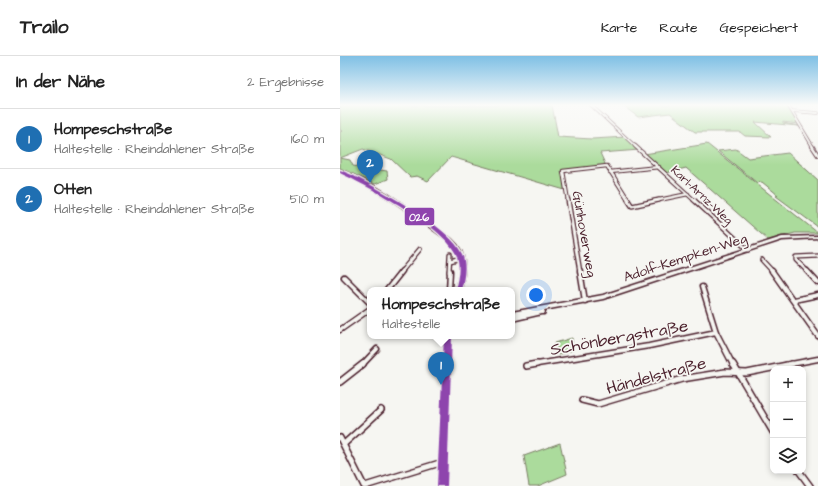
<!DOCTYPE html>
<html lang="de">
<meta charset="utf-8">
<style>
:root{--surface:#fff;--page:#f6f6f6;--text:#222;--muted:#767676;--line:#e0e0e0;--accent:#1f6fb2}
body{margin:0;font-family:"Architects Daughter",sans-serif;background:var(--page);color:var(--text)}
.controls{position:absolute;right:12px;bottom:12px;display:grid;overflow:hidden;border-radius:8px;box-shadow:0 2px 6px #0003}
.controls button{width:36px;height:36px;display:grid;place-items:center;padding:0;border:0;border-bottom:1px solid var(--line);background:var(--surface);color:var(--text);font:20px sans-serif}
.you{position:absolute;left:196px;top:239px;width:14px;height:14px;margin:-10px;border:3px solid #fff;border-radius:50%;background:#1a73e8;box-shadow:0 0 0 6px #1a73e833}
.badge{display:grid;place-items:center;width:26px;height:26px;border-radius:50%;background:var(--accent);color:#fff;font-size:13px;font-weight:700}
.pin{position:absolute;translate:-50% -33px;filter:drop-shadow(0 1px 2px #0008)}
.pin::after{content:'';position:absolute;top:21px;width:14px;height:12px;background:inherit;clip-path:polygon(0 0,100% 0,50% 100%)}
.popup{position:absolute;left:27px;top:231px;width:148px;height:52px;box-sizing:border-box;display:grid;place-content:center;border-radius:8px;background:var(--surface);filter:drop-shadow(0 1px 3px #0005);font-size:13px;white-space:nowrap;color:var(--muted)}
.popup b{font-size:15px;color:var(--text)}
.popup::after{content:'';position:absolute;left:50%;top:100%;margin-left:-8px;border:8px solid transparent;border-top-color:var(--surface)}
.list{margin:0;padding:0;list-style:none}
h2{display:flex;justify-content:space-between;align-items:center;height:52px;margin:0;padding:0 16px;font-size:17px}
h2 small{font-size:13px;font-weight:400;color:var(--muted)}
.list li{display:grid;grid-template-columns:26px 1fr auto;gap:12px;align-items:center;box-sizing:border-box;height:60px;padding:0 16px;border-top:1px solid var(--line)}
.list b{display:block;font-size:15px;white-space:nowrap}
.list p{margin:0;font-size:13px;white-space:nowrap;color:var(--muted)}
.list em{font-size:13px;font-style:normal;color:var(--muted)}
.icon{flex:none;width:22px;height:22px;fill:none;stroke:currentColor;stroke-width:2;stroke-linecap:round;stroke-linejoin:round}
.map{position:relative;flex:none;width:478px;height:430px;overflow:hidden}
header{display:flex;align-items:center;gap:24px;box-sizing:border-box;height:56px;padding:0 20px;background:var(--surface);border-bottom:1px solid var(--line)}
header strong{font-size:19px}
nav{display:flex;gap:22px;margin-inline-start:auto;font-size:14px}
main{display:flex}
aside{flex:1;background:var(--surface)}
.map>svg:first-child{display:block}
.green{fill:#abdb9c;stroke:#7a7d64}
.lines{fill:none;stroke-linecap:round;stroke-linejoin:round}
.street-far4-casing{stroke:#4a1f2b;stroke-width:3.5}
.street-far3-casing{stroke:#4a1f2b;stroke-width:4.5}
.street-far2-casing{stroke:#4a1f2b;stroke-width:5.5}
.street-far1-casing{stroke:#4a1f2b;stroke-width:7}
.street-casing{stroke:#4a1f2b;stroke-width:8}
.secondary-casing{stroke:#4a1f2b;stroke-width:3}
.street-far4{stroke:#f6f6f2;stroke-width:2}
.street-far3{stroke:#f6f6f2;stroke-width:2.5}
.street-far2{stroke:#f6f6f2;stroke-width:3}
.street-far1{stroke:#f6f6f2;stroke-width:4}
.street{stroke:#f6f6f2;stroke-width:5}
.secondary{fill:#f6f6f2;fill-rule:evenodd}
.bus-1-casing{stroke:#f6f6f2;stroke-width:3}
.bus-1{fill:#8e44ad;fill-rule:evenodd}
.labels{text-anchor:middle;stroke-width:3.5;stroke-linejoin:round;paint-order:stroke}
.far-street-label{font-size:12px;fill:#4a1f2b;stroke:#f6f6f2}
.street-label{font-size:14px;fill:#4a1f2b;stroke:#f6f6f2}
.near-street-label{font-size:17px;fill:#4a1f2b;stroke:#f6f6f2}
.line-badge{stroke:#f6f6f2;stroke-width:1.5}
.badge-label{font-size:11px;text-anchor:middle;font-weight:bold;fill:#fff}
</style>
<header>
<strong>Trailo</strong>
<nav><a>Karte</a><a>Route</a><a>Gespeichert</a></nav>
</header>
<main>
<aside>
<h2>In der Nähe<small>2 Ergebnisse</small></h2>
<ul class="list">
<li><span class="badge">1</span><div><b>Hompeschstraße</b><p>Haltestelle · Rheindahlener Straße</p></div><em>160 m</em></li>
<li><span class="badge">2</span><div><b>Otten</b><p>Haltestelle · Rheindahlener Straße</p></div><em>510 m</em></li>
</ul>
</aside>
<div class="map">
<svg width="478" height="430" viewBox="0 0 478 430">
<rect width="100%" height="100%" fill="#f6f6f2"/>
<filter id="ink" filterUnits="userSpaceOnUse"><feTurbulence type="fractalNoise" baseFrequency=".025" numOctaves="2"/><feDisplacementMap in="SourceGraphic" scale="8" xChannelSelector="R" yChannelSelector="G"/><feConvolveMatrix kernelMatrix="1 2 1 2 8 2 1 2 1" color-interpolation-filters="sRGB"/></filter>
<g filter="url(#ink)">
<g class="green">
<path d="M0 49H212L218 81 252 83 286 81 300 94 260 97 266 110 222 114 225 134 111 101 88 125 77 120 70 121 51 103 23 93 0 102 10 104 13 110 47 115 48 123 35 128 0 112V76L2 75 0 74Z"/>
<path d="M282 49H446L458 68 443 66V67L459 70 415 66 431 81 405 80 400 76H355L330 57 298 61Z"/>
<path d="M367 88 478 177H455L428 184 346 112 326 117 304 98Z"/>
<path d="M396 93 408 102 448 97 478 124V171L436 140 438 139 422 126 417 127 378 95Z"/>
<path d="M232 282 233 294 218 299 215 287Z"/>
<path d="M220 387 227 418 198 430H189L184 400Z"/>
</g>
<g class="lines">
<g class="street-far4-casing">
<g id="street-far4">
<path d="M251 49 296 91"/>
<path d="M448 49 473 91"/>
<path d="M452 55 478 57"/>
</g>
</g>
<g class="street-far3-casing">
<g id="street-far3">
<path d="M295 90 355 145"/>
<path d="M472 90 478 99"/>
<path d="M270 116 319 111"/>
<path d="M228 145 223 115 267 110 289 145"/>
<path d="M314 145 348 138"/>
</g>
</g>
<g class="street-far2-casing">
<g id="street-far2">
<path d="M228 144 240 216"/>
<path d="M288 144 292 150 319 144"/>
<path d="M354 144 408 194"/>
<path d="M422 204 433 216"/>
<path d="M110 205 121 202"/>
<path d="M61 216 80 193"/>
<path d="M109 216 110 198"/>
<path d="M468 216 456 204V201L478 200"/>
</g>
</g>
<g class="street-far1-casing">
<g id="street-far1">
<path d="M240 215 245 245"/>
<path d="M432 215 478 280"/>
<path d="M467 215 478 227"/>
<path d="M4 221 30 247"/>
<path d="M362 231 376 276 393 309"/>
<path d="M47 234 62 215"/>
<path d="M109 234 110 215"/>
<path d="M454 244 478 239"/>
<path d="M0 274 30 253"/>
<path d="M22 309 37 293"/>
<path d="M191 309 309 290 376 276"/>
<path d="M446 309 478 303"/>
</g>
</g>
<g class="street-casing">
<g id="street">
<path d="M393 308 433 376"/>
<path d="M186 310 197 308"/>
<path d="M0 326 23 308"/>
<path d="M242 344 258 348 342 323 385 316 407 317 452 308"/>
<path d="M0 382 24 430"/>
<path d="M4 388 41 354"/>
<path d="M459 415 470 430"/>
<path d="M25 430 103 406"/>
</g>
</g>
<g class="secondary-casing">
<g id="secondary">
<path d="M0 114C32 126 64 148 92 168 102 176 115 183 121 195 127 208 124 221 121 234H115C119 221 122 208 116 195 111 185 100 179 91 172 63 150 33 132 0 116Z"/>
<path d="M478 180V182L442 184 263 243 204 254 205 256 204 258H202L172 265V256L263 239 442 181Z"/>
<path d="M105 280H111L106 430H98Z"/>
</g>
</g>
<use href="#street-far4" class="street-far4"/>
<use href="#street-far3" class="street-far3"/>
<use href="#street-far2" class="street-far2"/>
<use href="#street-far1" class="street-far1"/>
<use href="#street" class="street"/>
<use href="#secondary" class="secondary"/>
<g class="bus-1-casing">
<g id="bus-1">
<path d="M0 114C13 119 26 126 38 133 62 147 110 173 122 198 127 209 124 223 121 234H115C118 223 121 209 116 198 102 169 29 131 0 117Z"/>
<path d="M104 280H112L107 430H97Z"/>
</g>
</g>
<use href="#bus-1" class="bus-1"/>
</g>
</g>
<linearGradient id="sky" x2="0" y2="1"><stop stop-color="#7fc0e5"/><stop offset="0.45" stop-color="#fbfbf9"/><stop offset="1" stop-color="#fbfbf9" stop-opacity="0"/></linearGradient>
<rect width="478" height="109" fill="url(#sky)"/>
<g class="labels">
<g class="far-street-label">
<text transform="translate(362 139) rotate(43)" y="4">Karl-Arnz-Weg</text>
</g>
<g class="street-label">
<text transform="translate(245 178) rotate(80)" y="5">Günhoverweg</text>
<text transform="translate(345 201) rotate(-18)" y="5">Adolf-Kempken-Weg</text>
</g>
<g class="near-street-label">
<text transform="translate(279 281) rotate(-10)" y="6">Schönbergstraße</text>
<text transform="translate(316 319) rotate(-15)" y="6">Händelstraße</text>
</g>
</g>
<rect class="line-badge" x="64" y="151" width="31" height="19" rx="4" fill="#8e44ad"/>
<g class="badge-label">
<text x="79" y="165">026</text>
</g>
</svg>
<div class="controls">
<button>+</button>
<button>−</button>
<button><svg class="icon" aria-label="layers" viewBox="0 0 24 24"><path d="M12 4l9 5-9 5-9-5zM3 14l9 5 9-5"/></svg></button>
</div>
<div class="you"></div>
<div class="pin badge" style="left:101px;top:329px">1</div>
<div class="popup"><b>Hompeschstraße</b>Haltestelle</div>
<div class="pin badge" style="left:30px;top:127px">2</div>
</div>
</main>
